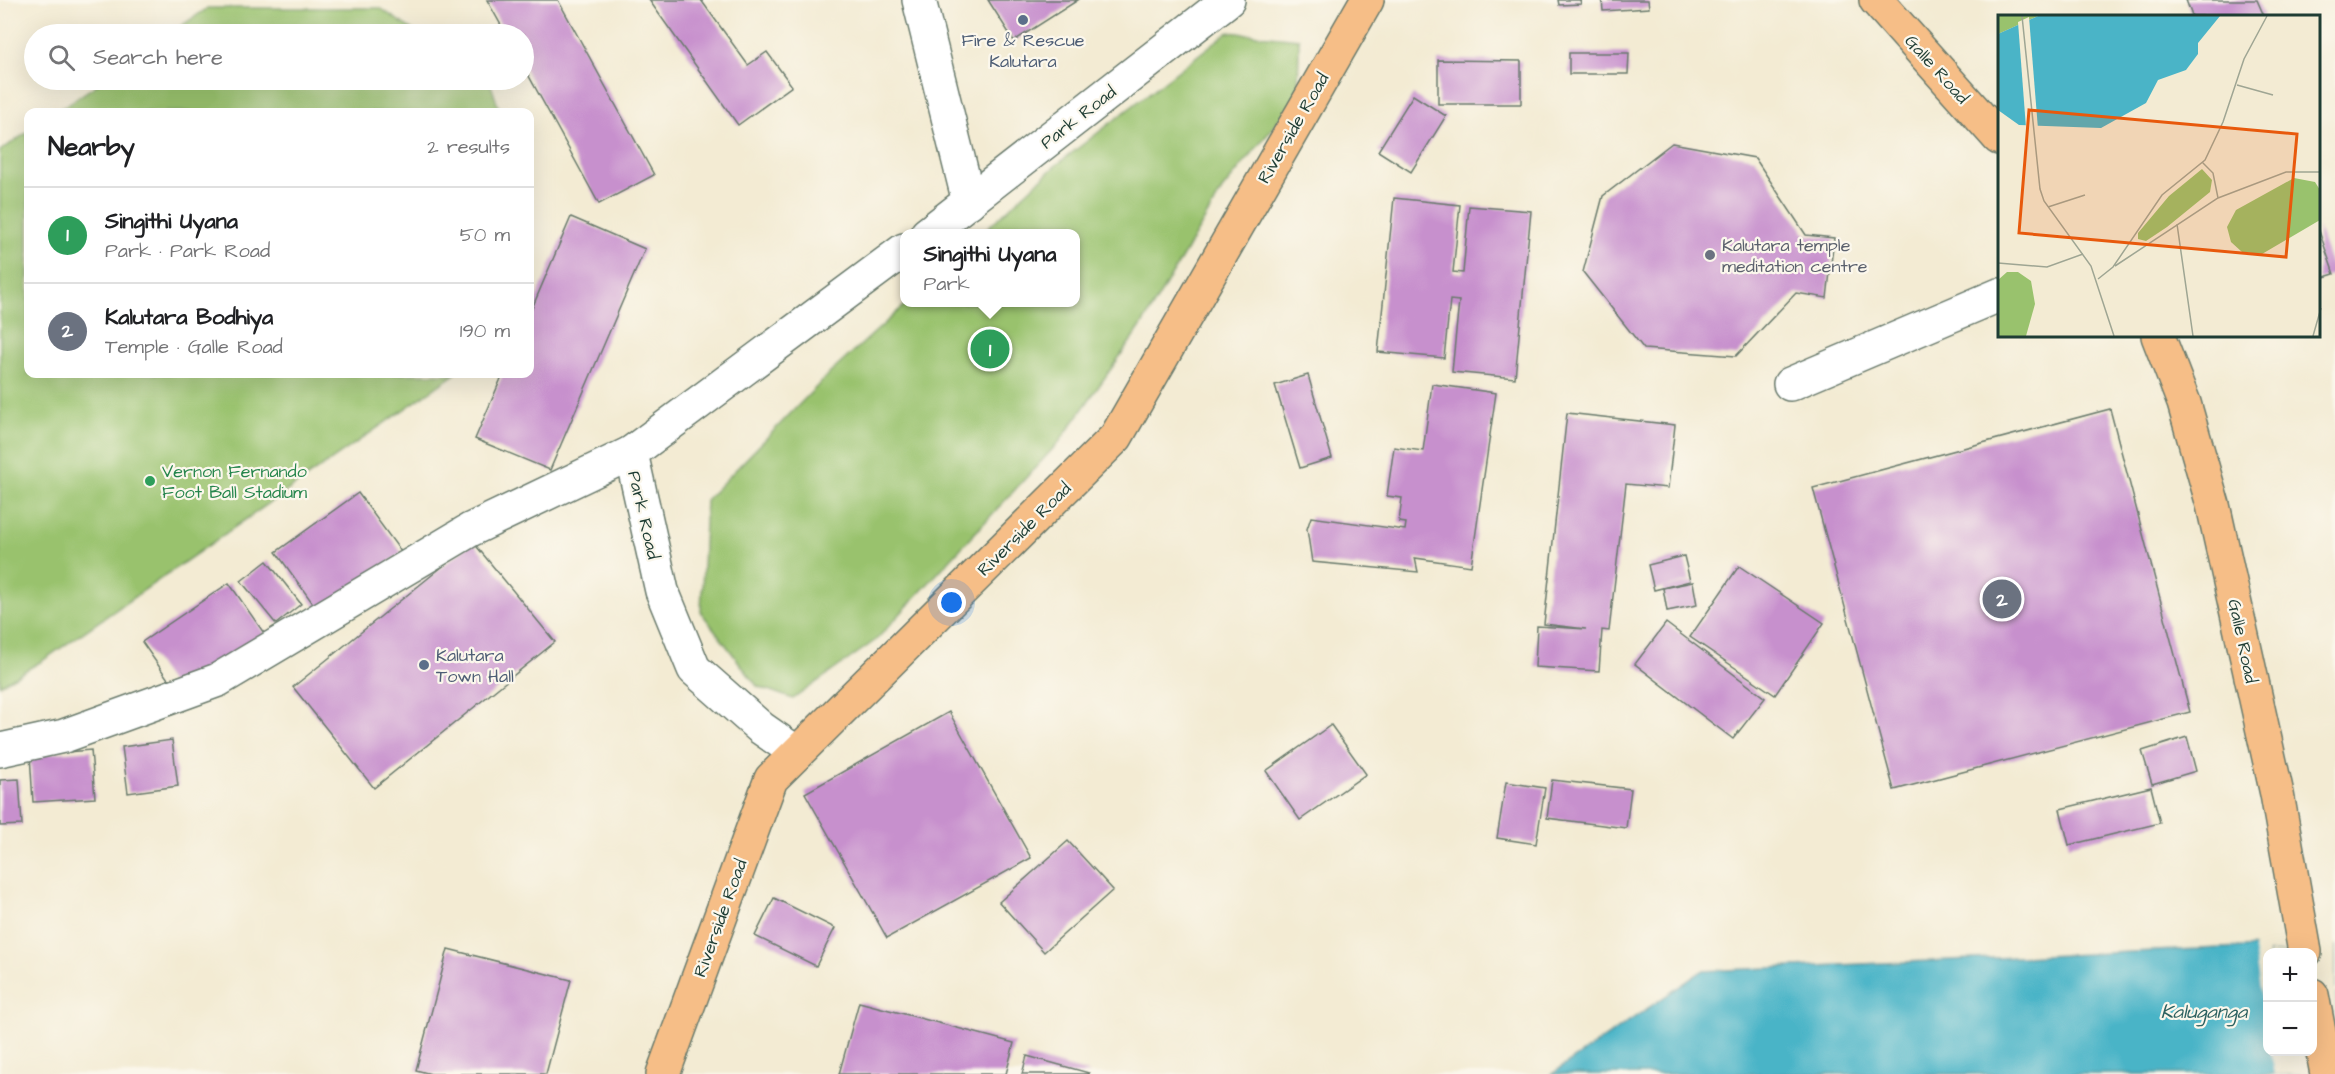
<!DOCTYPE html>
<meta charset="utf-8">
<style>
:root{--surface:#fff;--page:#f6f6f6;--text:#202124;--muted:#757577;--line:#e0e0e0;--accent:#b5179e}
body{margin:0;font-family:"Architects Daughter",sans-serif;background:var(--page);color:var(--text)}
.controls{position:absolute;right:18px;bottom:18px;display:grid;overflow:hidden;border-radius:12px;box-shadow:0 6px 24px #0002}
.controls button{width:54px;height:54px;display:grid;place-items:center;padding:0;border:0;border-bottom:2px solid var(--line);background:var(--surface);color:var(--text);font:30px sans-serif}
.you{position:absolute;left:952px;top:603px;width:21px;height:21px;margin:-15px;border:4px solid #fff;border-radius:50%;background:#1a73e8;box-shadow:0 0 0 9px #1a73e833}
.badge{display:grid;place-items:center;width:39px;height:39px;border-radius:50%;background:var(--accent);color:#fff;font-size:20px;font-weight:700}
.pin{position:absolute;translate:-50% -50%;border:3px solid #fff;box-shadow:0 2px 6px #0006}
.popup{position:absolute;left:900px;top:229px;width:180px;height:78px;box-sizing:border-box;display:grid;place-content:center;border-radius:12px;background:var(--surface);filter:drop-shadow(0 2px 4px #0005);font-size:20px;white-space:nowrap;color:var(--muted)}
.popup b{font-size:22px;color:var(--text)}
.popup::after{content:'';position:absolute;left:50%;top:100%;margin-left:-12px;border:12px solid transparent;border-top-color:var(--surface)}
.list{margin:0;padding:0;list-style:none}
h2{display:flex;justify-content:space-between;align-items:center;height:78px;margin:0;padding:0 24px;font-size:26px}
h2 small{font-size:20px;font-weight:400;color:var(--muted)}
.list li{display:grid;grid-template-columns:39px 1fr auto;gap:18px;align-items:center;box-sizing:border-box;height:96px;padding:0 24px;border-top:2px solid var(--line)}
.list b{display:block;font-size:22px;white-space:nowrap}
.list p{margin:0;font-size:20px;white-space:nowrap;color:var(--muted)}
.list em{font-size:20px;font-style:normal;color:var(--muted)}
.icon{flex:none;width:33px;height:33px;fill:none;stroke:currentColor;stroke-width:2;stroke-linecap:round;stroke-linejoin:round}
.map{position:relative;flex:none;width:2335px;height:1074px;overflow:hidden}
.search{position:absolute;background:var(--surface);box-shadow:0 6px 24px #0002;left:24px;top:24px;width:510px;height:66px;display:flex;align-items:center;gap:15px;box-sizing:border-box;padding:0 21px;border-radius:33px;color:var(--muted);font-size:22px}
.panel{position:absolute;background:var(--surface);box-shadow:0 6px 24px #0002;left:24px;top:108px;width:510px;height:270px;border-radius:12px}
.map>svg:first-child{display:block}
.green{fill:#99c26d;stroke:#5c8050;stroke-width:1.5}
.water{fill:#4ab4c7;stroke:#34787e;stroke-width:1.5;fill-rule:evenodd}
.pier{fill:#f3ebd3}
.building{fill:#c790cd}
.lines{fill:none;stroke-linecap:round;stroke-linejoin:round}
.minor-casing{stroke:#697a6c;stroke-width:36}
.major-casing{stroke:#697a6c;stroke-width:36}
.highway-casing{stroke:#697a6c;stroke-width:36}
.minor{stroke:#fff;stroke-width:33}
.major{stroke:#f6be87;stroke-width:33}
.highway{stroke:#f6be87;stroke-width:33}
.service-dot{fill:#5c6f8a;stroke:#fbf7ec;stroke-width:2}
.worship-dot{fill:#6b7280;stroke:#fbf7ec;stroke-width:2}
.leisure-dot{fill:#2e9e5b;stroke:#fbf7ec;stroke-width:2}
.labels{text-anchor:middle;stroke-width:4.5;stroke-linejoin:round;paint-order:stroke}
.service-label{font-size:18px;fill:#4e5e75;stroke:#fbf7ec}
.street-label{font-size:18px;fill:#1f3d34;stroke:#fbf7ec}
.worship-label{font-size:18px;fill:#5b616d;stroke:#fbf7ec;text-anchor:start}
.leisure-label{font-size:18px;fill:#27864d;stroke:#fbf7ec;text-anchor:start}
.water-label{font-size:20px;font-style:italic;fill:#2c6160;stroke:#fbf7ec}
.inset-road{fill:none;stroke:#9ea593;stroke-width:1.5}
.view{fill:#e8590c;fill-opacity:0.15;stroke:#e8590c;stroke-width:3}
.inset-edge{fill:none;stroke:#1f3d34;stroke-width:3}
</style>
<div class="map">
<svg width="2335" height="1074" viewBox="0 0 2335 1074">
<rect width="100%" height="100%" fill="#fbf7ec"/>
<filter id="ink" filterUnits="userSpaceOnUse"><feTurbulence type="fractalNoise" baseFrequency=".0167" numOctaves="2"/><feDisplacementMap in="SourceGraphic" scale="12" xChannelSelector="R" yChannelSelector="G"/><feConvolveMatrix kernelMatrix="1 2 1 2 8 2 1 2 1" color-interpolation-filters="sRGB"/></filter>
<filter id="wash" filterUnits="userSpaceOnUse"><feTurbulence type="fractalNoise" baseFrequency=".008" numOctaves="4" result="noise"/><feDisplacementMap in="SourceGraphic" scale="24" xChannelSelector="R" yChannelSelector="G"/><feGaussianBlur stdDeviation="1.35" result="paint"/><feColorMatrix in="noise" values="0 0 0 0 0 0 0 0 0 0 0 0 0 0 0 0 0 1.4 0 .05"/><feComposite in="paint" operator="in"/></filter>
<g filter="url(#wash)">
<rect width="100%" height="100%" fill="#f3ebd3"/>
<g class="green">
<path d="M208 8H380L418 34H169Z"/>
<path d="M1228 32 1299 39 1298 97 1222 190 1142 325 1060 441 876 640 793 699 757 686 701 612 706 500 829 374 907 303 1076 302V234L982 233 1055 166Z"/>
<path d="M104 80H485L490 82 500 112H56Z"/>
<path d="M28 132V374H455L42 661 0 685V151Z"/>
</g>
<path class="water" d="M2335 943V1074H1552L1702 971ZM2268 952H2312V1052H2268Z"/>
<path class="pier" d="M2335 940V1074H2275L2271 1052H2312V952H2268L2267 1031 2253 943Z"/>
<g id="blocks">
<g class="building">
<path d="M487 0H558L654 175 599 204 524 67V34H506Z"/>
<path d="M649 0H701L748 65 767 52 792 86 738 125Z"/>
<path d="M988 0H1078L1014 41Z"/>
<path d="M1558 0H1580L1581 4 1559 5Z"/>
<path d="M1602 0H1648L1649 8 1603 11Z"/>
<path d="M2186 0H2257L2264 16H2192Z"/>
<path d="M1569 53H1629L1628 74H1569Z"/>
<path d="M1438 60 1521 61V104H1438Z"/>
<path d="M1413 95 1446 116 1411 172 1378 151Z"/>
<path d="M1672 143 1755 158 1806 235 1834 238 1827 298 1796 293 1736 356 1644 349 1583 272 1603 196Z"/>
<path d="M1394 198 1460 205 1453 272 1463 273 1469 206 1531 211 1515 378 1452 372 1459 301 1450 300 1444 358 1378 352Z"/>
<path d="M571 217 645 249 550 470 475 439 503 374H530V313Z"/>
<path d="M2318 228 2334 274 2318 279Z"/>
<path d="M1308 375 1332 458 1300 468 1275 385Z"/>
<path d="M1432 384 1496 393 1471 566 1415 558 1418 572 1312 562 1307 529 1311 517 1405 530 1406 523 1399 522 1402 498 1387 496 1394 447 1423 451Z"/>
<path d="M2110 409 2190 712 1894 790 1813 488Z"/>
<path d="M1567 413 1675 425 1668 488 1626 484 1609 631 1602 630 1599 671 1535 667 1537 626 1586 629 1544 624Z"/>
<path d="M358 493 402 553 319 612 276 552Z"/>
<path d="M473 542 555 642 374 788 293 687Z"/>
<path d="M1684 556 1690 581 1654 590 1648 565Z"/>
<path d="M267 561 301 604 276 624 241 581Z"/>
<path d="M1739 566 1824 623 1775 695 1690 637Z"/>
<path d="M1693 582 1697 605 1667 611 1663 588Z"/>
<path d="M229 583 266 636 179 695 142 642Z"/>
<path d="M1666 623 1765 698 1733 739 1635 664Z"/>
<path d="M949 712 1031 858 887 938 805 793Z"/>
<path d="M1331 725 1366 774 1300 820 1266 771Z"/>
<path d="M2187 737 2196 771 2152 784 2142 751Z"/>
<path d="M172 740 178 786 128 793 122 747Z"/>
<path d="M91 750 95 798 33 802 30 755Z"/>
<path d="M19 779 22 825 0 826V780Z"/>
<path d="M1552 780 1631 789 1626 828 1547 818Z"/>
<path d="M1506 782 1545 788 1536 844 1497 838Z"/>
<path d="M2151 787 2160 823 2069 845 2060 809Z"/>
<path d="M1068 841 1113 890 1044 952 999 902Z"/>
<path d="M774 898 835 928 816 966 755 936Z"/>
<path d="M448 949 571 980 546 1074H431L416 1070Z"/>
<path d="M859 1002 1014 1043 1006 1074H839Z"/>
<path d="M1027 1056 1089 1073V1074H1022Z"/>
</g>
</g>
</g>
<g filter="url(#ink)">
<use href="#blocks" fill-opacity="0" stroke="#697a6c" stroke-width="1.5"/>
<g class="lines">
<g class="minor-casing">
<g id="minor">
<path d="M919 0 969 202"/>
<path d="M927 234 1228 0"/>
<path d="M1790 384 1999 295"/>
<path d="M0 750 64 736 218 680 470 530 631 453"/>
<path d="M797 753 761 728 694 669 662 591 631 453 904 250"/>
</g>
</g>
<g class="major-casing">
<path id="major" d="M663 1074 771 779 1116 437 1367 0"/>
</g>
<g class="highway-casing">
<g id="highway">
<path d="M1876 0 1999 138"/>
<path d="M2158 336 2184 403 2213 505 2277 794 2305 952"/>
<path d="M2312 995 2327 1074"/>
</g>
</g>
<use href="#minor" class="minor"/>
<use href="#major" class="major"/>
<use href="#highway" class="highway"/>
</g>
</g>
<g class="service-dot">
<circle cx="1023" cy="20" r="6"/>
<circle cx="424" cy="665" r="6"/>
</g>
<circle class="worship-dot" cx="1710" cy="255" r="6"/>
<circle class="leisure-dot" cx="150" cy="481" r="6"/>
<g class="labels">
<g class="service-label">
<text x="1023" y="46">Fire &amp; Rescue<tspan x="1023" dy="21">Kalutara</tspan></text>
<text x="436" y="661" text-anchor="start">Kalutara<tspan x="436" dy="21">Town Hall</tspan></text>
</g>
<g class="street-label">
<text transform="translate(1937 69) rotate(48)" y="6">Galle Road</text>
<text transform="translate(1078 117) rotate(-38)" y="6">Park Road</text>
<text transform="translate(1293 128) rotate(-60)" y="6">Riverside Road</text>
<text transform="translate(644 515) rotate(77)" y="6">Park Road</text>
<text transform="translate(1024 529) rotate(-45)" y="6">Riverside Road</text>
<text transform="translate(2243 641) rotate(78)" y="6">Galle Road</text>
<text transform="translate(720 918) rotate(-70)" y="6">Riverside Road</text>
</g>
<g class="worship-label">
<text x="1722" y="251">Kalutara temple<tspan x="1722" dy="21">meditation centre</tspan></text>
</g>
<g class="leisure-label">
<text x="162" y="477">Vernon Fernando<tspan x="162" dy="21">Foot Ball Stadium</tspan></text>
</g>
<g class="water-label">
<text x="2204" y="1018">Kaluganga</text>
</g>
</g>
<g transform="translate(1998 15)">
<rect width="322" height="322" fill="#f3ebd3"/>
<path d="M0 1H40L0 19ZM204 154 214 165 212 177 169 212 148 226 140 224V218L171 181ZM296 163 317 167 322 175V205L264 239 244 237 233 227 229 212 238 195ZM9 257H20L33 266 37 289 28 321H0V265Z" fill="#99c26d"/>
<path d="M40 1H222L200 28V39L188 55 160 65 148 88 103 113 21 110 0 95V19Z" fill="#4ab4c7"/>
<path d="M31 2 40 114 28 113 20 7Z" fill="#f3ebd3"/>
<path class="inset-road" d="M24 1 42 174 46 186 93 251 116 321M239 70 275 80M220 183 288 157H323M50 192 87 180M179 209 195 321M0 248 49 252 85 239M117 251 220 183 215 158 204 147M100 264 115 252 164 180 207 145 225 107 246 44 269 1M315 321 323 293"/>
<path class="view" d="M31 95 299 119 288 242 21 218Z"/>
<rect width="322" height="322" class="inset-edge"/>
</g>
</svg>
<div class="controls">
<button>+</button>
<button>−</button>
</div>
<div class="you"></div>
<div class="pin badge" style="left:990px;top:349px;background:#2e9e5b">1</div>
<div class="popup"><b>Singithi Uyana</b>Park</div>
<div class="pin badge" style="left:2002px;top:599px;background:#6b7280">2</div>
<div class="search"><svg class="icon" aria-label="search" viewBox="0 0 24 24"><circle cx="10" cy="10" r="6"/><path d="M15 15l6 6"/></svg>Search here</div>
<section class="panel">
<h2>Nearby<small>2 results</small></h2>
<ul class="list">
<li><span class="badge" style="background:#2e9e5b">1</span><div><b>Singithi Uyana</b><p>Park · Park Road</p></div><em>50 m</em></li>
<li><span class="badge" style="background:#6b7280">2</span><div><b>Kalutara Bodhiya</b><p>Temple · Galle Road</p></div><em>190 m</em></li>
</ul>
</section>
</div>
